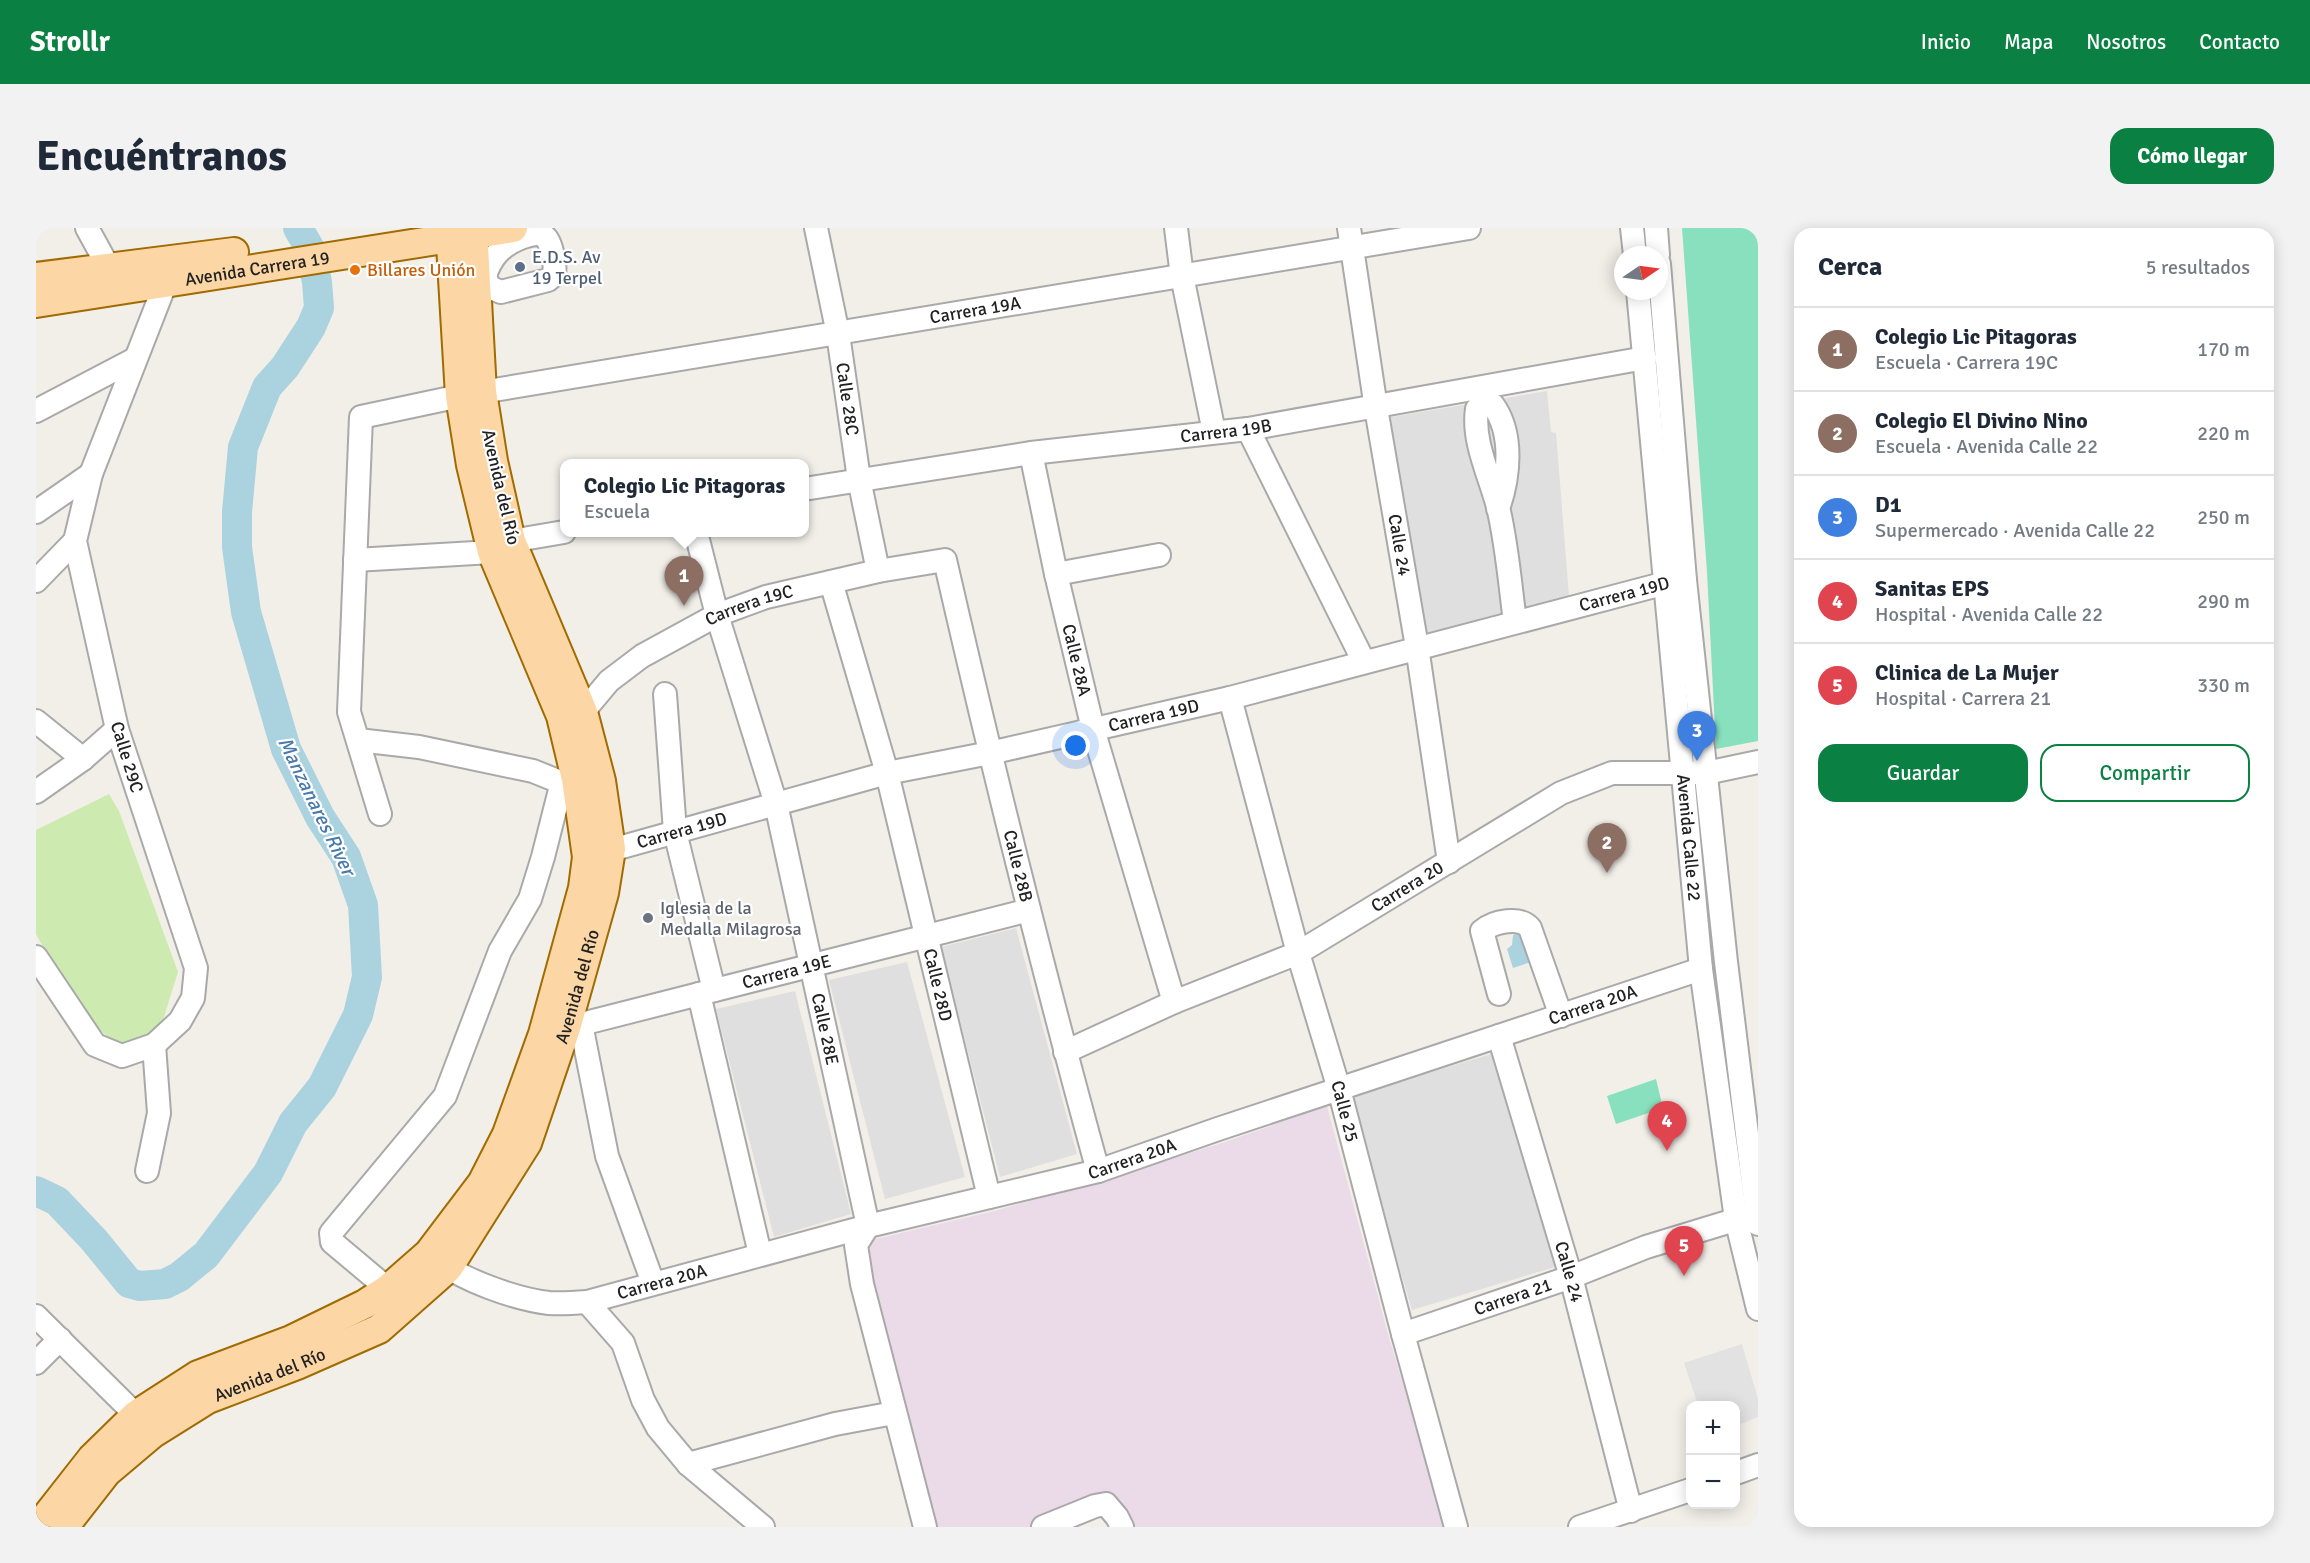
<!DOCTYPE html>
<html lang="es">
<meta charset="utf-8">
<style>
:root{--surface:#fff;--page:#f2f2f3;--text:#1f2937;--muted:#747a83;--line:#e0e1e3;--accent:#0b8043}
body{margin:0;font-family:Signika,sans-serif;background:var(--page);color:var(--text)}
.controls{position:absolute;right:18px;bottom:18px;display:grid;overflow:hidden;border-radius:12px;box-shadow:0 3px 15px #0003}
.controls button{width:54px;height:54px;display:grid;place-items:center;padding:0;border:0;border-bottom:2px solid var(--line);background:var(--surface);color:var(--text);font:30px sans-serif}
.compass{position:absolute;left:1578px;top:18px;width:54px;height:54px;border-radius:50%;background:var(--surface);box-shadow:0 3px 15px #0003;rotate:77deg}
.you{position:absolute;left:1040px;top:518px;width:21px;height:21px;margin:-15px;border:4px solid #fff;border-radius:50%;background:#1a73e8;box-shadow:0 0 0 9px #1a73e833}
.badge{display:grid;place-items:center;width:39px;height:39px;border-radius:50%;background:var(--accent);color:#fff;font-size:20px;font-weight:700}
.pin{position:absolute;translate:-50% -50px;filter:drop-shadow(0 2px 3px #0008)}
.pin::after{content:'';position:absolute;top:32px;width:21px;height:18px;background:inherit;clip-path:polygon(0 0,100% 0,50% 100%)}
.popup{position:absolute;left:524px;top:231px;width:249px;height:78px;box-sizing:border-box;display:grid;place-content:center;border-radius:12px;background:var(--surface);filter:drop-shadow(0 2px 4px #0005);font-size:20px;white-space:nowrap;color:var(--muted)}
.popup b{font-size:22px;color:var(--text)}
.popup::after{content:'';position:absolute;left:50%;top:100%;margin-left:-12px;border:12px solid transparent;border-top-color:var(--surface)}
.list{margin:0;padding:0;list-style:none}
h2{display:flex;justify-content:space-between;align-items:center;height:78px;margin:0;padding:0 24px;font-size:26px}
h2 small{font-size:20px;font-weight:400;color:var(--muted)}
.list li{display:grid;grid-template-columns:39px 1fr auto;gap:18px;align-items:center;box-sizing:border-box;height:84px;padding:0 24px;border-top:2px solid var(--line)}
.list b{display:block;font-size:22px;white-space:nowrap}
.list p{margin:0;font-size:20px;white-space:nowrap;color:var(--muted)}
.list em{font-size:20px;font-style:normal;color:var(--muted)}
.actions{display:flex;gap:12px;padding:18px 24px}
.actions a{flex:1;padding:14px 0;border:2px solid var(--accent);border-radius:18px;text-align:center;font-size:21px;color:var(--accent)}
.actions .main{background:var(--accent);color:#fff}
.map{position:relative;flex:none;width:1722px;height:1299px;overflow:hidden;border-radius:18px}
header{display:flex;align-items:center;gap:36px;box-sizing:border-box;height:84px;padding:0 30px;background:var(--accent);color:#fff}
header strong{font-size:28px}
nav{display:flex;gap:33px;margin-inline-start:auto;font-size:21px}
.intro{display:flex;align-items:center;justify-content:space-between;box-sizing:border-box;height:144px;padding:0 36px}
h1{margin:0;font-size:42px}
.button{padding:15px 27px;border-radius:18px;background:var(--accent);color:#fff;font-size:21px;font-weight:700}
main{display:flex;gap:36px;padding:0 36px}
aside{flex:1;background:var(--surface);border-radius:18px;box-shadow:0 3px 15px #0003}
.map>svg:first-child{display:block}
.residential{fill:#e0dfdf}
.industrial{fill:#ebdbe8}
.grass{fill:#cdebb0}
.pitch{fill:#88e0be}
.parking{fill:#e2e2e2}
.water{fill:#aad3df}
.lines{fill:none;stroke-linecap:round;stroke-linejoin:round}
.river{stroke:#aad3df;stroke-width:30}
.minor-casing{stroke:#a9a9a9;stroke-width:26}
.major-casing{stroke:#a06b00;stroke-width:32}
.minor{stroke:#fff;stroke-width:22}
.major{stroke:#fcd6a4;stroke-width:28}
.service-dot{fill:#5c6f8a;stroke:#fff;stroke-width:2}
.food-dot{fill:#e8710a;stroke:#fff;stroke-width:2}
.worship-dot{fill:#6b7280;stroke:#fff;stroke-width:2}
.labels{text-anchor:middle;stroke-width:4.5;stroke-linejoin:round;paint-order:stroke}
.service-label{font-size:18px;fill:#4e5e75;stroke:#fff;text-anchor:start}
.street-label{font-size:18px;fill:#222;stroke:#fff}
.food-label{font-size:18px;fill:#c56008;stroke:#fff;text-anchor:start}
.worship-label{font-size:18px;fill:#5b616d;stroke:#fff;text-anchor:start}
.water-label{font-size:20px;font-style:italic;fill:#4a7aab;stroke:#fff}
</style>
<header>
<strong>Strollr</strong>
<nav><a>Inicio</a><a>Mapa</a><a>Nosotros</a><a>Contacto</a></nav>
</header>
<div class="intro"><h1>Encuéntranos</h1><a class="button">Cómo llegar</a></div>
<main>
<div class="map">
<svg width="1722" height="1299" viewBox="0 0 1722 1299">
<rect width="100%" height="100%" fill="#f2efe9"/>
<g class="residential">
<path d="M1511 163 1515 204 1520 205 1533 368 1391 408 1349 190Z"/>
<path d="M980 700 1041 926 964 949 905 719Z"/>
<path d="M871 734 929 949 849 971 793 752Z"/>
<path d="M759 763 815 986 738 1009 680 781Z"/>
<path d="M1455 826 1519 1039 1376 1082 1313 869Z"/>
</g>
<path class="industrial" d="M1291 878 1352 1106 1410 1299H1090L1072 1267 994 1299H893L818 1016 958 983 1063 953 1186 915Z"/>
<path class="grass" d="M73 566 83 583 142 744 123 805 83 820 39 777 0 706V602Z"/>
<g class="pitch">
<path d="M1646 0H1722V513L1680 521 1671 344Z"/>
<path d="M1620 851 1627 880 1580 896 1571 868Z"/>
</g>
<path class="parking" d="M1706 1116 1722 1171V1189L1700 1198V1178L1662 1177 1648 1135Z"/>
<path class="water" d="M1488 704 1495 734 1477 740 1471 721 1476 717 1477 707Z"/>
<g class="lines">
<path class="river" d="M0 963 21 973 58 1012 93 1055 104 1058 129 1056 143 1049 170 1027 232 945 257 895 286 859 322 787 331 749 327 677 310 629 284 589 250 521 210 384 201 319V284L207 219 231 159 249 139 275 99 283 80 281 54 274 21 262 0"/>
<g class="minor-casing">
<g id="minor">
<path d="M51 0 73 40"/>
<path id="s1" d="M780 0 802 106 823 251 842 343"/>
<path d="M1140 0 1146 48 1178 204"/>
<path id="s2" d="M1313 0 1340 180 1381 419 1413 634"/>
<path d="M1596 0 1599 27"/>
<path d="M1620 0 1622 27"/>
<path d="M1623 36 1649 352 1690 734 1722 996"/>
<path d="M449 48C455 29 465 18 484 10L482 0"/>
<path d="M440 50 449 48 453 59 465 64 512 52C515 49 517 49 518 45 520 37 515 12 508 8 502 4 490 8 484 10"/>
<path id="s3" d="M1602 63 1665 741 1700 991 1722 1081"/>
<path id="s4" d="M446 164 1433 0"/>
<path d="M0 183 99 131"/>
<path d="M1212 201 1328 434"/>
<path id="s5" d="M995 225 1020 346 1057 501 1138 774"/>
<path id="s6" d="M768 261 995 225 1212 201 1609 130"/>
<path d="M1462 281C1473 249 1478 206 1457 177H1448L1441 181C1436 213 1454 248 1462 279 1471 316 1474 356 1479 394"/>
<path d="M0 284 55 246"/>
<path id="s7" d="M660 304 681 387 740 576 832 998 820 1017 826 1056 889 1299"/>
<path d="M475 313 528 304"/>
<path d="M319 332 456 324"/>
<path d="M1020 346 1123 327"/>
<path d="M0 353 39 313"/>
<path id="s8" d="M795 354 851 545 953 969"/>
<path d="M629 466 639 604 678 762"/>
<path id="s9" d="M1194 470 1262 725 1303 861 1367 1106 1420 1299"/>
<path id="s10" d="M547 484 573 453 606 428 681 387 730 369 842 343 909 332C956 537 1006 740 1062 943"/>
<path d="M0 493 47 531"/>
<path d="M322 512 383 519 497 543 539 560"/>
<path d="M0 564 47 531 81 501"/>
<path d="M344 586 313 484 325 189 424 168"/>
<path id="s11" d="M561 626 851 545 954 525 1194 470 1630 355 1649 352"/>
<path d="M0 729 59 817 86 828 118 817 144 793 157 770 160 740 81 501 39 313 55 246 130 54"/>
<path d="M663 766 724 1026"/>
<path d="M1463 766 1446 703C1458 693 1484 688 1494 700L1525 788"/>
<path d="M545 796 571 928 617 1055"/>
<path id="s12" d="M518 803 993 682"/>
<path id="s13" d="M1463 808 1535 1049 1595 1283"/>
<path id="s14" d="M1029 824 1138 774 1262 725 1525 565 1576 545H1670L1722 534"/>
<path d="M111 943 123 885 118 817"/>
<path id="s15" d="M400 1031C426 1052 479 1071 513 1075 525 1076 538 1075 551 1074L832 998 1062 943 1182 901 1665 741"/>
<path d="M352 1061 296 1014 295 1005 409 868 464 723 494 671 507 629 526 554"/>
<path d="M551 1074 587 1115 607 1172 622 1200 652 1236 727 1299"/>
<path d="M0 1088 100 1187"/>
<path id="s16" d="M1367 1106 1535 1049 1610 1019 1715 987"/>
<path d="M0 1135 24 1111"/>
<path d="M652 1236 799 1196 858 1185"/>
<path d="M1700 1245 1722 1237"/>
<path d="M1007 1299 1059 1278 1070 1276 1081 1289 1086 1299"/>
<path d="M1544 1299 1654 1262"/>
</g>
</g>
<g class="major-casing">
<g id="major">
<path d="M0 49 198 24"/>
<path id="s17" d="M0 75C159 50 318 26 477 0"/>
<path d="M2 1299 56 1230 100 1187 162 1147 255 1112 329 1076 352 1061 393 1025 446 955 471 906 507 806 547 660 551 629 540 551 525 488 456 324 435 237 424 168 414 0"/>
<path id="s18" d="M28 1299 71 1244 116 1206 172 1171 261 1137 343 1101 412 1040 491 915 530 800 568 665 575 621 565 553 547 484 475 313 457 233 446 164 437 0"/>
</g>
</g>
<use href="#minor" class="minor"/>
<use href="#major" class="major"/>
</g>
<circle class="service-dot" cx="484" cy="39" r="6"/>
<circle class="food-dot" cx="319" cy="42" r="6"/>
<circle class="worship-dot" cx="612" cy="690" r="6"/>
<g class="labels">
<g class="service-label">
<text x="496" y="35">E.D.S. Av<tspan x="496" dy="21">19 Terpel</tspan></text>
</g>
<g class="street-label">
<text dy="6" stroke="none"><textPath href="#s17" startOffset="224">Avenida Carrera 19</textPath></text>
<text dy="6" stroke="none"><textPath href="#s4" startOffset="500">Carrera 19A</textPath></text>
<text dy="6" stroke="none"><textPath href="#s1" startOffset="174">Calle 28C</textPath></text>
<text dy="6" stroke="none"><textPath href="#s6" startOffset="426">Carrera 19B</textPath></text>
<text transform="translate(465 259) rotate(77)" y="6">Avenida del Río</text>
<text dy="6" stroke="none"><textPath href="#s2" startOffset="321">Calle 24</textPath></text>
<text dy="6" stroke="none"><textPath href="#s11" startOffset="1060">Carrera 19D</textPath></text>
<text dy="6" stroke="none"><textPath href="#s10" startOffset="201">Carrera 19C</textPath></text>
<text dy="6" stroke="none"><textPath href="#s5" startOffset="212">Calle 28A</textPath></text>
<text dy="6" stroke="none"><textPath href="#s11" startOffset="574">Carrera 19D</textPath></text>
<text transform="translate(91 529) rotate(73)" y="6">Calle 29C</text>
<text dy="6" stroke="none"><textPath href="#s11" startOffset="88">Carrera 19D</textPath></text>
<text dy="6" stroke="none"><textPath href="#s3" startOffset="549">Avenida Calle 22</textPath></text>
<text dy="6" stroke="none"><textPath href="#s10" startOffset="717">Calle 28B</textPath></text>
<text dy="6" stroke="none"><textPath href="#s14" startOffset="381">Carrera 20</textPath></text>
<text dy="6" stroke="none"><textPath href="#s12" startOffset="240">Carrera 19E</textPath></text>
<text dy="6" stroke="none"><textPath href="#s8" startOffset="417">Calle 28D</textPath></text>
<text dy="6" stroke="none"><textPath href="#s18" startOffset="784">Avenida del Río</textPath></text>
<text dy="6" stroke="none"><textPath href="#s15" startOffset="1210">Carrera 20A</textPath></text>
<text dy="6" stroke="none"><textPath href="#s7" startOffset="514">Calle 28E</textPath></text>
<text dy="6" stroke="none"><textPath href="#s9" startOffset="429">Calle 25</textPath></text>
<text dy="6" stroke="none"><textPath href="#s15" startOffset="724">Carrera 20A</textPath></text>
<text dy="6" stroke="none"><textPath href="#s13" startOffset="246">Calle 24</textPath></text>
<text dy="6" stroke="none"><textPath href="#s15" startOffset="238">Carrera 20A</textPath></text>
<text dy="6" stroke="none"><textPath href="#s16" startOffset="116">Carrera 21</textPath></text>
<text dy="6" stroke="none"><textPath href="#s18" startOffset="261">Avenida del Río</textPath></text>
</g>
<g class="food-label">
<text x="331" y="48">Billares Unión</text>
</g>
<g class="worship-label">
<text x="624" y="686">Iglesia de la<tspan x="624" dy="21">Medalla Milagrosa</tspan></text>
</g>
<g class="water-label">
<text transform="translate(281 578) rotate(64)" y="7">Manzanares River</text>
</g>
</g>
</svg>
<div class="controls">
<button>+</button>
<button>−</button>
</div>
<svg class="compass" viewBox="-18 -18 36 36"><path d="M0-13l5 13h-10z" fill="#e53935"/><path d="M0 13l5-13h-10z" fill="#747a83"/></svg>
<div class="you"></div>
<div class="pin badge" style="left:648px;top:378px;background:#8d6e63">1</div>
<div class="popup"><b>Colegio Lic Pitagoras</b>Escuela</div>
<div class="pin badge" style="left:1571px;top:645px;background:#8d6e63">2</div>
<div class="pin badge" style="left:1661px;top:533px;background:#3f7fe0">3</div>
<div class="pin badge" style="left:1631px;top:923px;background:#e0444e">4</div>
<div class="pin badge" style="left:1648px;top:1048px;background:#e0444e">5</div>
</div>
<aside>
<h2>Cerca<small>5 resultados</small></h2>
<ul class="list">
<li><span class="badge" style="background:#8d6e63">1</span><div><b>Colegio Lic Pitagoras</b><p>Escuela · Carrera 19C</p></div><em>170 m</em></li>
<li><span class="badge" style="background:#8d6e63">2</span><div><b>Colegio El Divino Nino</b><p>Escuela · Avenida Calle 22</p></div><em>220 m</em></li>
<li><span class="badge" style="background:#3f7fe0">3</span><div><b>D1</b><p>Supermercado · Avenida Calle 22</p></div><em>250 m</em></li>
<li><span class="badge" style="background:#e0444e">4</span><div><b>Sanitas EPS</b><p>Hospital · Avenida Calle 22</p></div><em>290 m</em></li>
<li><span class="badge" style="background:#e0444e">5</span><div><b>Clinica de La Mujer</b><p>Hospital · Carrera 21</p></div><em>330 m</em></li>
</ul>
<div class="actions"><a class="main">Guardar</a><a>Compartir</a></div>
</aside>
</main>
